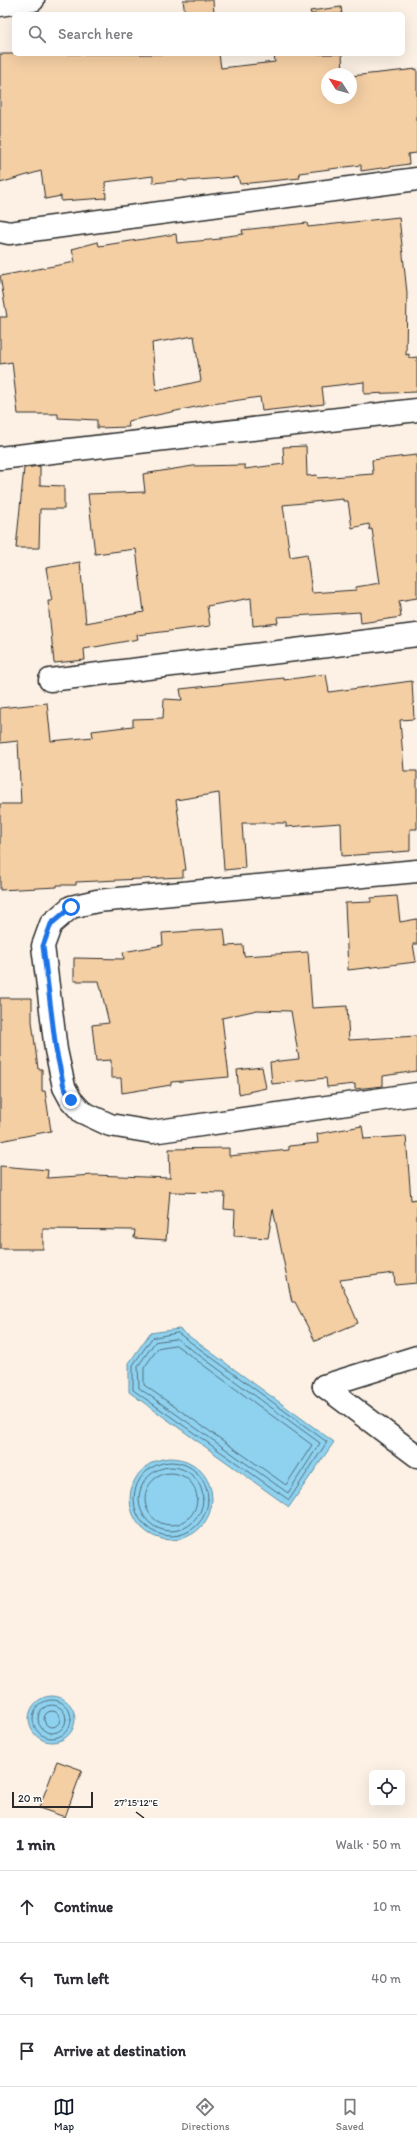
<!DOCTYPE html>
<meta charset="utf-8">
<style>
:root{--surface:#fff;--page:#f7f7f7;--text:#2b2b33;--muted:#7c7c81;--line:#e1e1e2;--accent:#111827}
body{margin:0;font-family:Itim,sans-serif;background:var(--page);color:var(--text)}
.controls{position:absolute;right:12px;bottom:12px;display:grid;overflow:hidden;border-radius:6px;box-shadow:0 4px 16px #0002}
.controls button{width:36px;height:36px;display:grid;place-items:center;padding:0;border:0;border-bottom:1px solid var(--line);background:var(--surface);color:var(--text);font:20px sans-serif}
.compass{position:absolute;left:321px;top:68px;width:36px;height:36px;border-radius:50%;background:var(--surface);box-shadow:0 4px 16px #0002;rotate:306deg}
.scale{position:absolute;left:12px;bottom:10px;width:81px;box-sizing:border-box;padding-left:4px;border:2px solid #2b2b2b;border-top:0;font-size:11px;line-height:14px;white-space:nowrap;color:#2b2b2b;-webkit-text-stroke:3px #fff;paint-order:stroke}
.stop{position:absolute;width:12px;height:12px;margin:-9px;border:3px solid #1a73e8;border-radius:50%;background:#fff}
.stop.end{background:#1a73e8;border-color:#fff;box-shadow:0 1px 4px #0008}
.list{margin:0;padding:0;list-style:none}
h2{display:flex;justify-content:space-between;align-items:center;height:52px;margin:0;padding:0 16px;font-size:17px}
h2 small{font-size:13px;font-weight:400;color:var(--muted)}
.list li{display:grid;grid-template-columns:26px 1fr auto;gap:12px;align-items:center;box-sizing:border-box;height:72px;padding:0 16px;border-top:1px solid var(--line)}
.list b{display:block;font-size:15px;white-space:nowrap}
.list em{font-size:13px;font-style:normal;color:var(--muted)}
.icon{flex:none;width:22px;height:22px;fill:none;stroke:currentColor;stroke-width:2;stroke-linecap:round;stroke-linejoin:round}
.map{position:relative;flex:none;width:417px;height:1818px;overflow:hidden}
.search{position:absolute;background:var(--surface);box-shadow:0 4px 16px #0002;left:12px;right:12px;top:12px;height:44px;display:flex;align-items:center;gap:10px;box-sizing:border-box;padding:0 14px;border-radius:6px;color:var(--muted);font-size:15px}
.sheet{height:268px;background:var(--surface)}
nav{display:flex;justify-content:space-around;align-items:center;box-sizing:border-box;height:56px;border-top:1px solid var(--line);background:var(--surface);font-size:11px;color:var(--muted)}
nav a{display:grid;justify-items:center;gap:2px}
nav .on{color:var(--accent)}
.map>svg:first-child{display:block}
.water{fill:#8ed2f0;stroke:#668fa1}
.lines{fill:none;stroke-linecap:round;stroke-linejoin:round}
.shore{stroke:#536e7a;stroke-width:1}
.building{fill:#f5cfa4;stroke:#2b2b2b;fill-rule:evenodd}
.minor-casing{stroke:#2b2b2b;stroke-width:25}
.minor{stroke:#fff;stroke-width:22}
.route{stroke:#1a73e8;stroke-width:5}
.ticks{fill:none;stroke:#2b2b2b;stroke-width:1.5}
.ticks-label{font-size:10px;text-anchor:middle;fill:#2b2b2b;stroke:#fff;stroke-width:3;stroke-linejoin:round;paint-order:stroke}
</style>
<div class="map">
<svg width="417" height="1818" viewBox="0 0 417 1818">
<rect width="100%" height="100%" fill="#fcf1e4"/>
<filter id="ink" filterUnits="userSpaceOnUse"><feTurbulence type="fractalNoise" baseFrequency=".025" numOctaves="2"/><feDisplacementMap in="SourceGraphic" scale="8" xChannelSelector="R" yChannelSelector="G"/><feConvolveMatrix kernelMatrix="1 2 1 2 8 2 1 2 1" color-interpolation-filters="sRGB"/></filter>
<g filter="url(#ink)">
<g class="water">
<path d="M179 1329 334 1442 289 1507 129 1392V1363L150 1333Z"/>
<circle cx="171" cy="1499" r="41"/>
<circle cx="52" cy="1719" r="23"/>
</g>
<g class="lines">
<g class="shore">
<path d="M178 1333 327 1442 289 1500 133 1390V1365L152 1338Z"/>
<path d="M177 1339 320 1443 288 1493 139 1388 138 1366 155 1342Z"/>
<path d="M176 1345 312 1445 286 1485 144 1385V1368L158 1348Z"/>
<circle cx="171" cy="1499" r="37"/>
<circle cx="171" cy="1499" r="32"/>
<circle cx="171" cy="1499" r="26"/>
<circle cx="52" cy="1719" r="19"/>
<circle cx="52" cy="1719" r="14"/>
<circle cx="52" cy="1719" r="8"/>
</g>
</g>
<g class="building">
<path d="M183 0H213L214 14H185Z"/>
<path d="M341 7 342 14H311L310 11Z"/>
<path d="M0 54H219L221 68 275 62 274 54H342L343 74H327V98H351V76L417 69V153L408 154 409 164 361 171V165L299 173 300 178 240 184 238 177 184 181V180L153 183V176L105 182 106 198 61 201V196L45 199 41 171 0 183Z"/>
<path d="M399 217 407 293 406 355 409 354V358L417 357V392L364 394V382L322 387 324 404 262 411 260 397 205 405 128 421 129 427 97 428V420L58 418V414H18L12 362 0 364V317H7L0 276 75 262 72 249 98 242 99 246 176 234 177 243 220 239V237L243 234 242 230 307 223 308 227ZM194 336 201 381 156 391 152 343Z"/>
<path d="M306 446 307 476 317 475 318 478 373 474 372 460 417 455V598L399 601 401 617 361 623 360 612 277 617 278 623 253 626 251 598 207 606 210 626 137 635 138 639 84 649 85 660 54 663 48 601H52L46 568 80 562 86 623 144 612 136 549 95 554 88 494 145 492 143 474 193 466 245 465V469L284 464 283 447ZM343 499V501H348L352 528 369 524 370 530 372 529 380 583 356 587V590L312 593 307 554 290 557 283 505Z"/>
<path d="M40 466V485L64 486V509H40L39 548H16L24 468Z"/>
<path d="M326 674 329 692 412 681 414 719 400 720 404 771H417V829H410V851L342 856 341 823 286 827V823H242L245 868 224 870 219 793 176 800 186 870H183V877L76 882V885H57V887L0 890V804H21L18 741 0 743V708L47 703 51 741 93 737 92 731 133 726V719L163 718 164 699 182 700 180 689 284 678V680Z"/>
<path d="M397 896 400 922 417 919V944H413L416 962 348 970 345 903 371 902V898Z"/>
<path d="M224 929 226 946 243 945 244 956 308 952 312 1008 347 1006 349 1040 417 1036V1071L383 1076V1086L355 1089V1084L327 1087 326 1078 272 1084 270 1062 299 1059 291 1011 257 1010 222 1018 229 1077 171 1082V1085L122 1093 121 1078H111V1060L96 1061 92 1025 109 1023 99 981H74V958L124 959 123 952 163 945 162 933Z"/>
<path d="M0 998H32V1021L38 1069H42V1091H45L51 1131 0 1141Z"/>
<path d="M262 1067 266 1088 239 1094 237 1070Z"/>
<path d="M362 1126 364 1139 406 1136 411 1200 417 1199V1283L395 1285 394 1273 340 1280 358 1323 315 1341 295 1302H292L273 1209 268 1238 234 1236 235 1210 224 1209 225 1193 170 1192V1190L166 1240 134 1238 135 1230 43 1229V1249H0V1166L48 1170 47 1178 94 1175 170 1178 169 1149 229 1148V1156L289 1150V1146L318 1143 317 1134Z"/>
<path d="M57 1761 82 1770 65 1817 39 1808Z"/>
</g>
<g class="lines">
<g class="minor-casing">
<g id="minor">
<path d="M0 5 33 0"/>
<path d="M0 231 9 233 417 179"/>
<path d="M0 458 417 410"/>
<path d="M50 680 417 635"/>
<path d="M417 871 97 901 71 907 51 924 43 946 56 1050 64 1087 71 1100 82 1112 110 1125 152 1132 417 1094"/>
<path d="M324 1386 417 1456"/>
<path d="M324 1386 417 1357"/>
</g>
</g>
<use href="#minor" class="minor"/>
</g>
</g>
<g class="lines" filter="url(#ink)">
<path class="route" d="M71 1100 64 1087 56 1050 43 946 51 924 71 907"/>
</g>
<path class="ticks" d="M136 1812 144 1818"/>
<g class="ticks-label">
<text x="136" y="1806">27°15'12"E</text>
</g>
</svg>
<div class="controls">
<button><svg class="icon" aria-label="locate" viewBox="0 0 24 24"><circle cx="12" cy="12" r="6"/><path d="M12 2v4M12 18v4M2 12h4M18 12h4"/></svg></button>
</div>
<svg class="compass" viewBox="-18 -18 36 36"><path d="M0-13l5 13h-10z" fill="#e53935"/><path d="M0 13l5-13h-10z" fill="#7c7c81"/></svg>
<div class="scale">20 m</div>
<div class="stop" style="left:71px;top:907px"></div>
<div class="stop end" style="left:71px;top:1100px"></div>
<div class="search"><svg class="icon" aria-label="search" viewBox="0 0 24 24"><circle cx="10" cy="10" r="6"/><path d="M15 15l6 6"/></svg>Search here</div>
</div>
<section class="sheet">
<h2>1 min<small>Walk · 50 m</small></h2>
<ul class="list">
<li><svg class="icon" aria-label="ahead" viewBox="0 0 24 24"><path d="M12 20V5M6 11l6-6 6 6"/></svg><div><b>Continue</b></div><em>10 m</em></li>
<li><svg class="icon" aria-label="left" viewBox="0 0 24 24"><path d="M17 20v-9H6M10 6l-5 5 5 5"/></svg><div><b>Turn left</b></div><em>40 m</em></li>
<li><svg class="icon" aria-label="arrive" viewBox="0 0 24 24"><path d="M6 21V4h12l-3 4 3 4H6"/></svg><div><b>Arrive at destination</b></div></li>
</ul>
</section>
<nav>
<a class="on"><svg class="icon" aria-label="map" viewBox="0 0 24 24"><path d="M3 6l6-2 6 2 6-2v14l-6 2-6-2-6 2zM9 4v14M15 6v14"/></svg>Map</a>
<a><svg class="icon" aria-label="directions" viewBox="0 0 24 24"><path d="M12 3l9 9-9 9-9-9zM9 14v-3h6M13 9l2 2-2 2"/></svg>Directions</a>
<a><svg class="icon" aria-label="saved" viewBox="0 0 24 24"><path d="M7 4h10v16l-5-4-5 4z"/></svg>Saved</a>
</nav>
